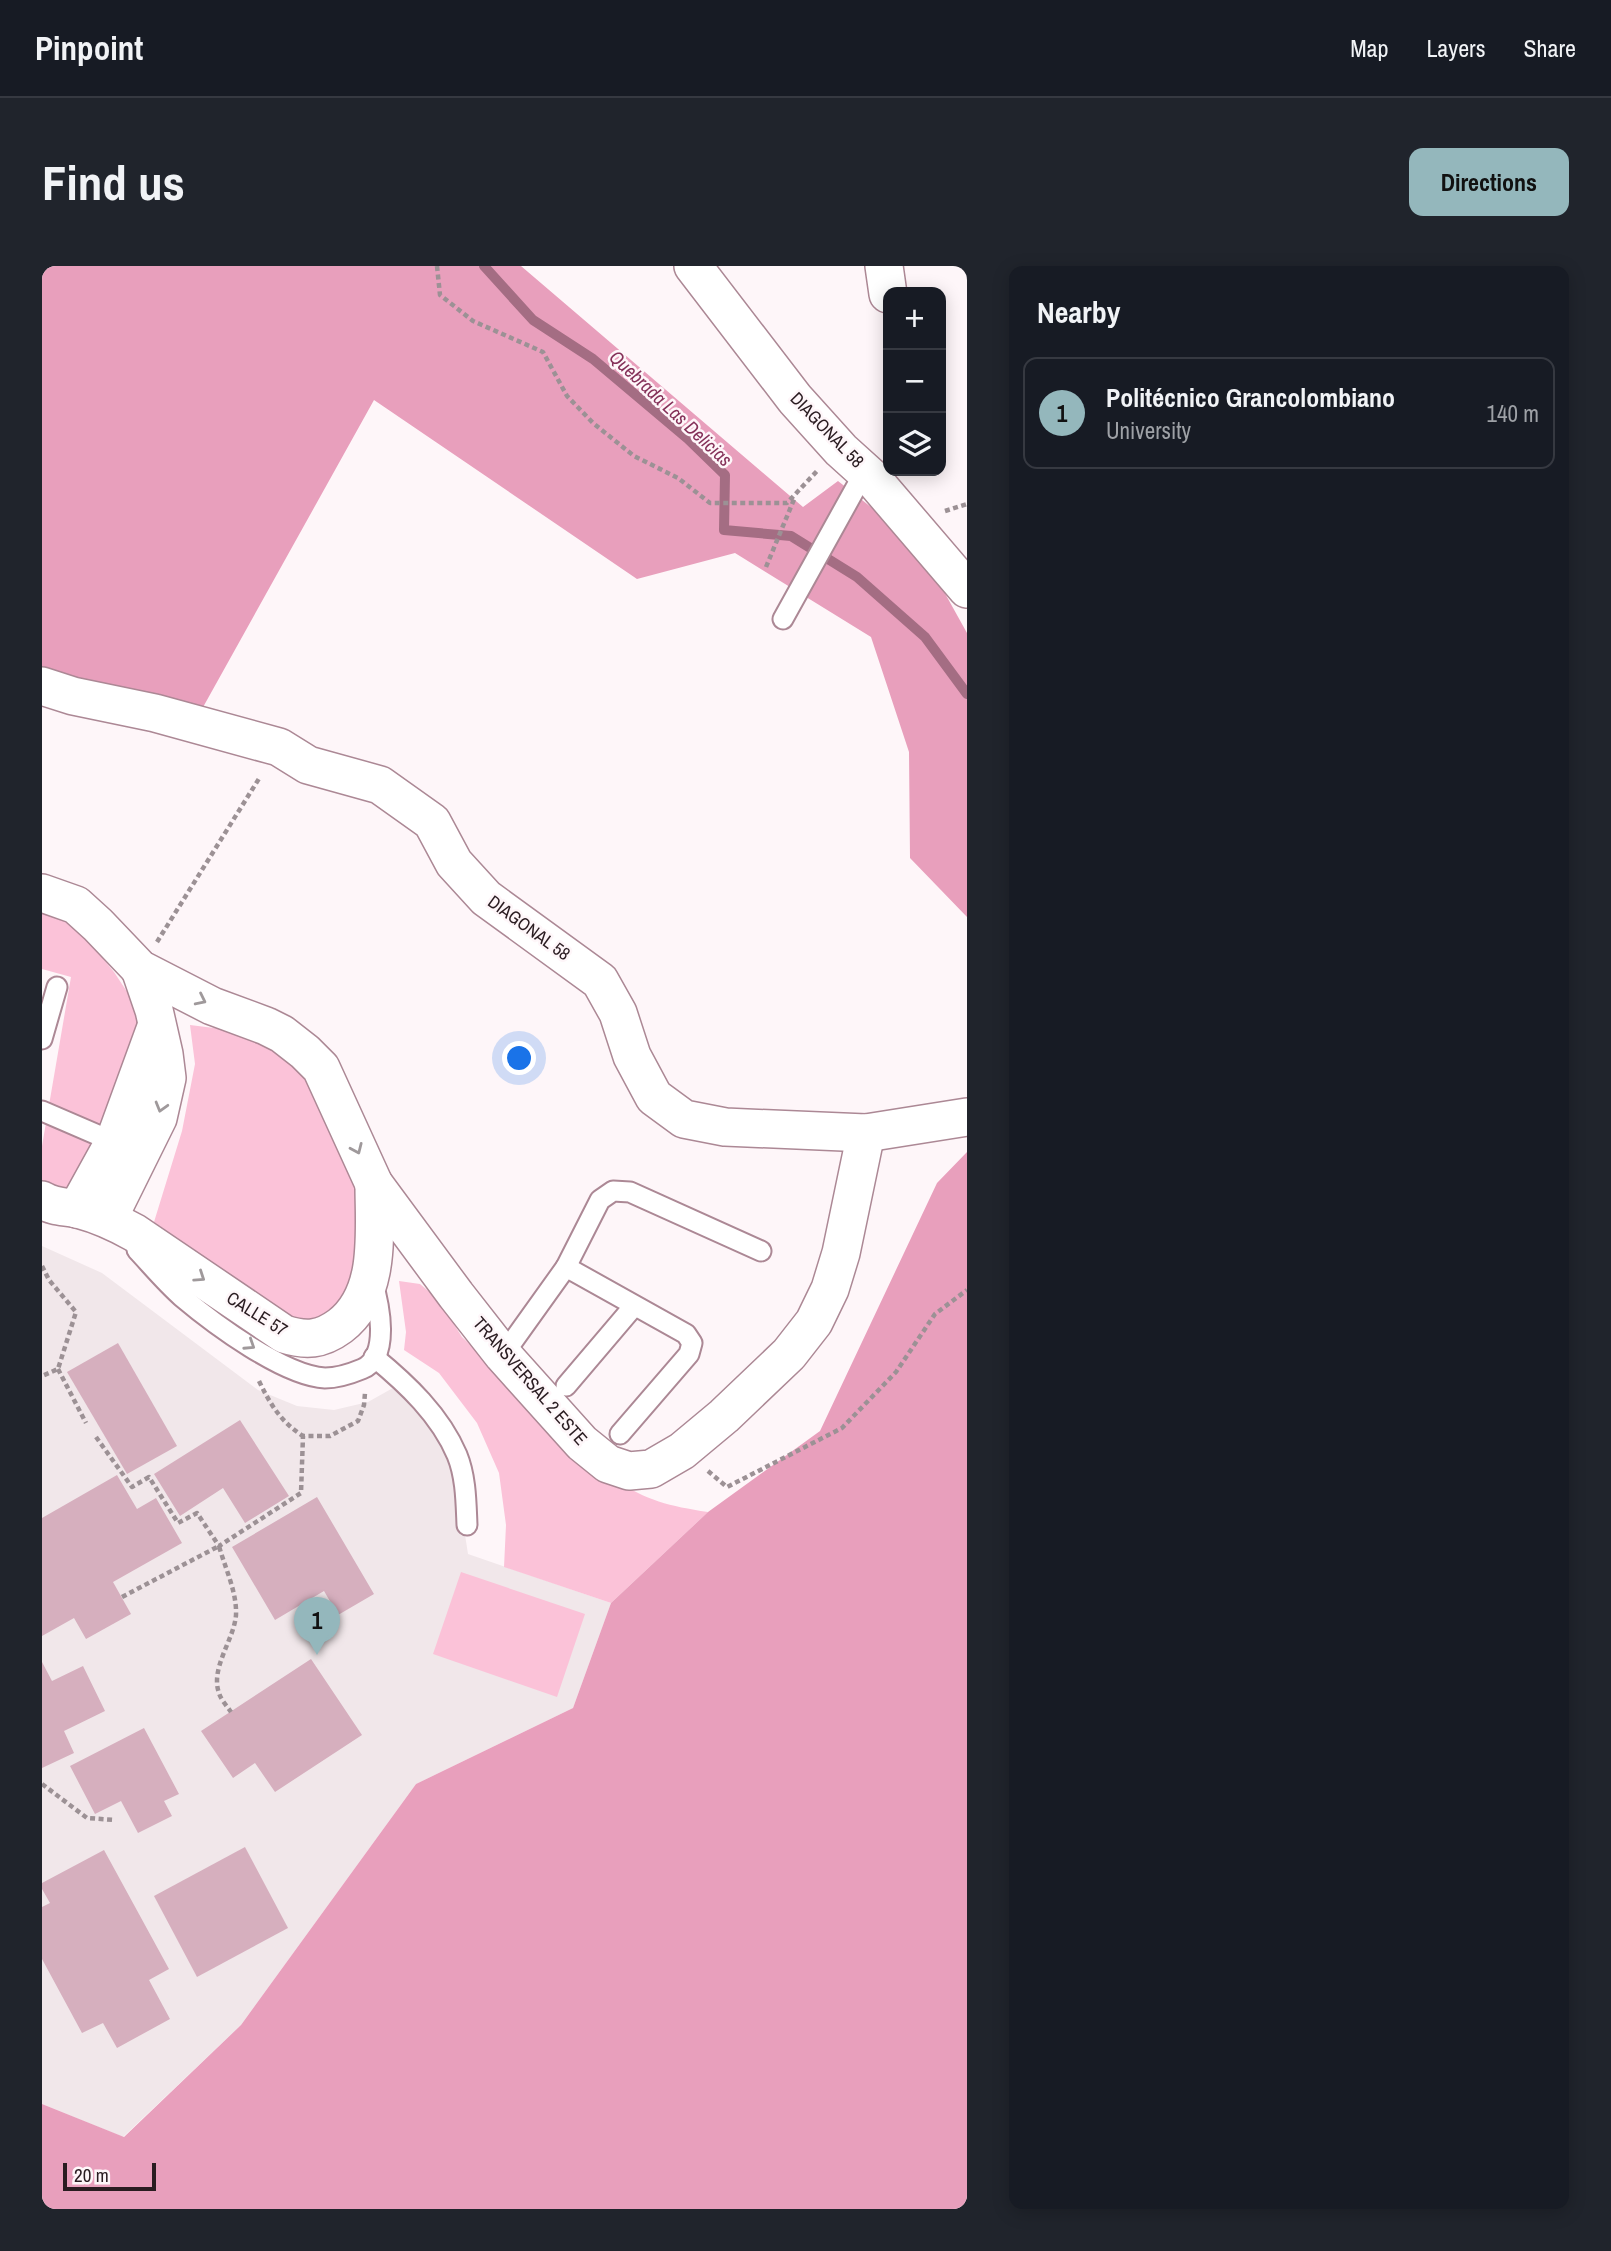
<!DOCTYPE html>
<meta charset="utf-8">
<style>
:root{--surface:#171b24;--page:#20242c;--text:#f1f3f6;--muted:#9ea1a6;--line:#363941;--accent:#94b7bc}
body{margin:0;font-family:"Archivo Narrow",sans-serif;background:var(--page);color:var(--text)}
.controls{position:absolute;right:21px;top:21px;display:grid;overflow:hidden;border-radius:14px;box-shadow:0 4px 18px #0003}
.controls button{width:63px;height:63px;display:grid;place-items:center;padding:0;border:0;border-bottom:2px solid var(--line);background:var(--surface);color:var(--text);font:35px sans-serif}
.scale{position:absolute;left:21px;bottom:18px;width:93px;box-sizing:border-box;padding-left:7px;border:4px solid #2a1c21;border-top:0;font-size:19px;line-height:24px;white-space:nowrap;color:#2a1c21;-webkit-text-stroke:5px #fef6f9;paint-order:stroke}
.you{position:absolute;left:478px;top:793px;width:24px;height:24px;margin:-18px;border:5px solid #fff;border-radius:50%;background:#1a73e8;box-shadow:0 0 0 10px #1a73e833}
.badge{display:grid;place-items:center;width:46px;height:46px;border-radius:50%;background:var(--accent);color:#111;font-size:23px;font-weight:700}
.pin{position:absolute;translate:-50% -58px;filter:drop-shadow(0 2px 4px #0008)}
.pin::after{content:'';position:absolute;top:37px;width:24px;height:21px;background:inherit;clip-path:polygon(0 0,100% 0,50% 100%)}
.list{margin:0;padding:0;list-style:none}
h2{display:flex;justify-content:space-between;align-items:center;height:91px;margin:0;padding:0 28px;font-size:30px}
h2 small{font-size:23px;font-weight:400;color:var(--muted)}
.list li{display:grid;grid-template-columns:46px 1fr auto;gap:21px;align-items:center;box-sizing:border-box;height:112px;margin:0 14px 14px;padding:0 14px;border:2px solid var(--line);border-radius:14px}
.list b{display:block;font-size:26px;white-space:nowrap}
.list p{margin:0;font-size:23px;white-space:nowrap;color:var(--muted)}
.list em{font-size:23px;font-style:normal;color:var(--muted)}
.icon{flex:none;width:38px;height:38px;fill:none;stroke:currentColor;stroke-width:2;stroke-linecap:round;stroke-linejoin:round}
.map{position:relative;flex:none;width:925px;height:1943px;overflow:hidden;border-radius:14px}
header{display:flex;align-items:center;gap:42px;box-sizing:border-box;height:98px;padding:0 35px;background:var(--surface);border-bottom:2px solid var(--line)}
header strong{font-size:33px}
nav{display:flex;gap:38px;margin-inline-start:auto;font-size:24px}
.intro{display:flex;align-items:center;justify-content:space-between;box-sizing:border-box;height:168px;padding:0 42px}
h1{margin:0;font-size:49px}
.button{padding:18px 32px;border-radius:14px;background:var(--accent);color:#111;font-size:24px;font-weight:700}
main{display:flex;gap:42px;padding:0 42px}
aside{flex:1;background:var(--surface);border-radius:14px;box-shadow:0 4px 18px #0003}
.map>svg:first-child{display:block}
.built{fill:#f1e7ea}
.green{fill:#fbc2d8}
.forest{fill:#e89fbc}
.lines{fill:none;stroke-linecap:round;stroke-linejoin:round}
.stream{stroke:#a46d83;stroke-width:10}
.building{fill:#d6afbe}
.lane-casing{stroke:#ac8895;stroke-width:23}
.street-casing{stroke:#ac8895;stroke-width:40}
.path{stroke:#9c9195;stroke-width:4.5;stroke-dasharray:5 3.5;stroke-linecap:butt}
.lane{stroke:#fff;stroke-width:19}
.street{stroke:#fff;stroke-width:37}
.oneway{stroke:#9f999b}
.labels{text-anchor:middle;stroke-width:5;stroke-linejoin:round;paint-order:stroke}
.street-label{font-size:18px;fill:#2a1c21;stroke:#fef6f9}
.water-label{font-size:19px;font-style:italic;fill:#853159;stroke:#fef6f9}
</style>
<header>
<strong>Pinpoint</strong>
<nav><a>Map</a><a>Layers</a><a>Share</a></nav>
</header>
<div class="intro"><h1>Find us</h1><a class="button">Directions</a></div>
<main>
<div class="map">
<svg width="925" height="1943" viewBox="0 0 925 1943">
<rect width="100%" height="100%" fill="#fef6f9"/>
<path class="built" d="M0 980 60 1007 216 1124 255 1140 292 1144 326 1136 358 1118 411 1191 426 1288 569 1337 531 1442 374 1518 199 1759 81 1871 0 1838Z"/>
<g class="green">
<path d="M0 647 13 649 31 660 45 673 72 706 99 747 103 777 35 930 0 914V880L29 711 0 703Z"/>
<path d="M148 759 188 764 233 782 264 802 312 895 322 962 321 1015 298 1052 261 1055 244 1048 112 956 140 865 153 798Z"/>
<path d="M357 1015 378 1018 396 1033 420 1071 572 1213C605 1235 627 1240 666 1246L569 1337 462 1301 464 1259 457 1207 435 1157 397 1107 362 1084 364 1066Z"/>
<path d="M419 1306 543 1348 515 1431 391 1388Z"/>
</g>
<g class="forest">
<path d="M0 0H479L761 241 796 215 834 245 885 295 925 367V651L868 592 867 486 829 371 693 287 595 313 332 134 160 443 20 410 0 400Z"/>
<path d="M925 886V1943H0V1838L82 1871 199 1759 374 1518 531 1442 569 1337 666 1246 778 1165 895 917Z"/>
</g>
<g class="lines">
<path class="stream" d="M442 0 491 54 551 93 646 173 683 209 682 264 749 270 815 311 883 371 925 428"/>
</g>
<g class="building">
<path d="M76 1077 135 1180 85 1208 25 1106Z"/>
<path d="M198 1154 247 1230 203 1257 181 1222 138 1250 112 1208Z"/>
<path d="M75 1209 95 1243 114 1232 140 1277 71 1316 89 1348 44 1373 32 1352 0 1370V1252Z"/>
<path d="M275 1231 332 1328 296 1349 282 1325 233 1354 190 1281Z"/>
<path d="M269 1393 320 1469 233 1526 213 1497 191 1512 159 1465Z"/>
<path d="M0 1396 10 1415 41 1400 63 1445 22 1465 32 1487 0 1502Z"/>
<path d="M102 1462 137 1528 122 1535 130 1550 96 1567 79 1535 53 1548 28 1500Z"/>
<path d="M203 1581 246 1662 155 1711 112 1630Z"/>
<path d="M62 1584 127 1703 107 1714 128 1753 75 1782 61 1757 40 1767 0 1693V1641L8 1637 0 1623V1617Z"/>
</g>
<g class="lines">
<g class="lane-casing">
<g id="lane">
<path d="M741 353 823 205"/>
<path d="M0 773 15 721"/>
<path d="M0 845 72 876"/>
<path d="M95 984C110 1000 124 1017 140 1031 172 1058 242 1110 283 1112 296 1112 308 1108 320 1103 349 1091 337 1037 330 1014"/>
<path d="M524 1001 558 934 571 925 588 926 719 985"/>
<path d="M461 1089 524 1001 644 1068 650 1077 647 1088 578 1168"/>
<path d="M332 1091C365 1118 398 1149 415 1189 424 1211 424 1236 425 1259"/>
<path d="M524 1120 592 1040"/>
</g>
</g>
<g class="street-casing">
<g id="street">
<path d="M651 0 753 133 799 184 830 212 925 323"/>
<path d="M842 0 846 28"/>
<path d="M0 420 31 430 113 447 237 481 266 499 338 519 390 556 412 597 444 632 558 715 576 747 590 790 612 831 642 853 683 861 824 867 925 851"/>
<path d="M0 627 34 639 56 659 98 703 170 740 224 760 240 768 263 786 279 802 332 918 414 1029 461 1089 540 1177 566 1198 587 1205 609 1203 640 1185 682 1150 747 1088 772 1056 788 1023 799 987 824 867"/>
<path d="M0 934C13 942 25 940 39 944 58 949 75 957 93 967L242 1068C264 1075 279 1074 298 1060 340 1028 332 966 332 918"/>
<path d="M35 943 72 876 114 761"/>
<path d="M66 953 116 852 125 812 122 788 112 744 98 703"/>
</g>
</g>
<g class="path">
<path d="M395 0 398 29 431 55 501 86 525 130 551 157 592 190 636 212 668 237H745L775 205"/>
<path d="M903 245 925 238"/>
<path d="M724 301 753 231"/>
<path d="M115 676 218 511"/>
<path d="M0 1000 7 1014 34 1046 16 1103 0 1110"/>
<path d="M16 1103 44 1157"/>
<path d="M217 1115C228 1138 239 1156 261 1170"/>
<path d="M54 1171 90 1221 107 1211 136 1257 155 1247 177 1280 259 1227 261 1170H288L316 1155 322 1139 323 1127"/>
<path d="M666 1205 685 1221 800 1162 854 1106 893 1048 925 1024"/>
<path d="M80 1331 177 1280C183 1302 195 1326 194 1349 192 1374 168 1402 177 1427 179 1434 185 1440 189 1446"/>
<path d="M0 1518 45 1552 73 1554"/>
</g>
<use href="#lane" class="lane"/>
<use href="#street" class="street"/>
</g>
<defs><path id="oneway-chevron" d="M-2-3.5L2.5 0L-2 3.5" fill="none" stroke-width="1.6" stroke-linecap="round" stroke-linejoin="round" transform="scale(1.75)"/></defs>
<g class="oneway">
<use href="#oneway-chevron" transform="translate(159 734) rotate(26)"/>
<use href="#oneway-chevron" transform="translate(119 841) rotate(106)"/>
<use href="#oneway-chevron" transform="translate(315 883) rotate(66)"/>
<use href="#oneway-chevron" transform="translate(158 1011) rotate(34)"/>
<use href="#oneway-chevron" transform="translate(208 1079) rotate(33)"/>
</g>
<g class="labels">
<g class="street-label">
<text transform="translate(785 164) rotate(46)" y="6">DIAGONAL 58</text>
<text transform="translate(487 662) rotate(36)" y="6">DIAGONAL 58</text>
<text transform="translate(215 1048) rotate(32)" y="6">CALLE 57</text>
<text transform="translate(488 1115) rotate(49)" y="6">TRANSVERSAL 2 ESTE</text>
</g>
<g class="water-label">
<text transform="translate(629 142) rotate(43)" y="7">Quebrada Las Delicias</text>
</g>
</g>
</svg>
<div class="controls">
<button>+</button>
<button>−</button>
<button><svg class="icon" aria-label="layers" viewBox="0 0 24 24"><path d="M12 4l9 5-9 5-9-5zM3 14l9 5 9-5"/></svg></button>
</div>
<div class="scale">20 m</div>
<div class="you"></div>
<div class="pin badge" style="left:275px;top:1389px">1</div>
</div>
<aside>
<h2>Nearby<small></small></h2>
<ul class="list">
<li><span class="badge">1</span><div><b>Politécnico Grancolombiano</b><p>University</p></div><em>140 m</em></li>
</ul>
</aside>
</main>
